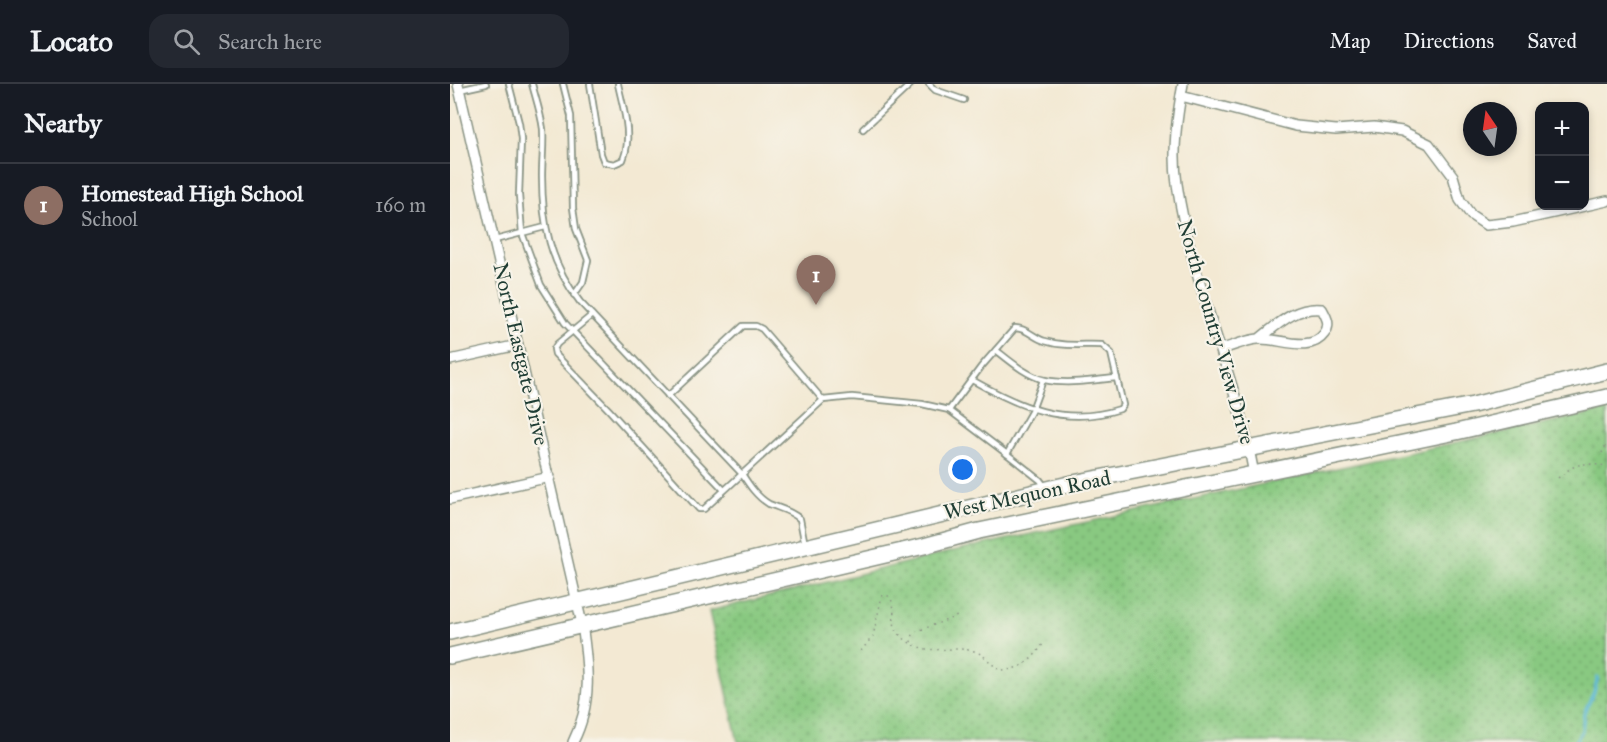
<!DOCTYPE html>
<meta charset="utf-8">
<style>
:root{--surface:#171b24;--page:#242831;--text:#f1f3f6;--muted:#9ea1a6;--line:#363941;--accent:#0b8043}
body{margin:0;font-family:"IM FELL Great Primer",serif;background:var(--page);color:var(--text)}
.controls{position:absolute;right:18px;top:18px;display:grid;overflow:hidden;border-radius:12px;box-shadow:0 3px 9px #0003}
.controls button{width:54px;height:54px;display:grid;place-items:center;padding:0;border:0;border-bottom:2px solid var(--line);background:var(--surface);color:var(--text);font:30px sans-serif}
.compass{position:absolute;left:1013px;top:18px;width:54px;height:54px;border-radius:50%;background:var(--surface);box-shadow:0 3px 9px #0003;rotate:347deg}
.you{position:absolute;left:513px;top:386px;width:21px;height:21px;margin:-15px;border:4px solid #fff;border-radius:50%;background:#1a73e8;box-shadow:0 0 0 9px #1a73e833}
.badge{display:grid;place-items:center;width:39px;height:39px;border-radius:50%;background:var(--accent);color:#fff;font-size:20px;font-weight:700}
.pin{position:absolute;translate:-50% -50px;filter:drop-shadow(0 2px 3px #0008)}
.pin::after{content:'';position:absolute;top:32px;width:21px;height:18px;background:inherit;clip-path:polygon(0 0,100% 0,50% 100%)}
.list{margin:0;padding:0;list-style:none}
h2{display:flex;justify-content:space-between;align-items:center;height:78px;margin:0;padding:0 24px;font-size:26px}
h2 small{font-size:20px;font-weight:400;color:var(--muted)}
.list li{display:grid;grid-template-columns:39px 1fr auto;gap:18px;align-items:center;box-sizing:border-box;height:84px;padding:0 24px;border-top:2px solid var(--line)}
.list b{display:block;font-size:22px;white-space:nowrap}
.list p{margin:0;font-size:20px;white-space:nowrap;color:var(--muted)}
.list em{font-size:20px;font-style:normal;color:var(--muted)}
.icon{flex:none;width:33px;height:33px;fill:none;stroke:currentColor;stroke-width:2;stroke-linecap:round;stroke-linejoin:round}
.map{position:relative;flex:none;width:1157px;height:658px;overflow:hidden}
header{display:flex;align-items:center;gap:36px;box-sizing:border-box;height:84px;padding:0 30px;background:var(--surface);border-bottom:2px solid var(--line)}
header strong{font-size:28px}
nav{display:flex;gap:33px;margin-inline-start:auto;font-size:21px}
.search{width:420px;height:54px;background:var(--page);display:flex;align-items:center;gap:15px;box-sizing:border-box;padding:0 21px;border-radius:18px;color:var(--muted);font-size:22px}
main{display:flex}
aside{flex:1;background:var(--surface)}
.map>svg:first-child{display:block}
.grass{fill:url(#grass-dots);stroke:#54835a;stroke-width:1.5}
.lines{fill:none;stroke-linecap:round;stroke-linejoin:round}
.stream{stroke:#5ebadc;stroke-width:3}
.service-casing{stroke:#899384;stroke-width:8}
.minor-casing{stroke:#899384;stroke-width:12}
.primary-casing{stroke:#899384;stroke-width:18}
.path{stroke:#899384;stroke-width:1.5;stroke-dasharray:1.5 4.5;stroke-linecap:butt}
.service{stroke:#fff;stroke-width:4.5}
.minor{stroke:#fff;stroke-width:9}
.primary{stroke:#fff;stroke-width:15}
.labels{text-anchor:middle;stroke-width:4.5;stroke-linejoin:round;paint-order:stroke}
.street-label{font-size:21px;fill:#1f3d34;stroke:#f7f3e8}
</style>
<header>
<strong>Locato</strong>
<div class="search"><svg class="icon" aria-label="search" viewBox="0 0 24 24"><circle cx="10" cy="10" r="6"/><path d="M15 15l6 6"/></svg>Search here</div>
<nav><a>Map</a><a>Directions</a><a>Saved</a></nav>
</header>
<main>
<aside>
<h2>Nearby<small></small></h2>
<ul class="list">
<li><span class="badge" style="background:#8d6e63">1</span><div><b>Homestead High School</b><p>School</p></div><em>160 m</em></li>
</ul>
</aside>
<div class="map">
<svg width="1157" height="658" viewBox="0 0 1157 658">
<defs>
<pattern id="grass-dots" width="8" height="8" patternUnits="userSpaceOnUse" patternTransform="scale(1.5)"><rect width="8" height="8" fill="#89c981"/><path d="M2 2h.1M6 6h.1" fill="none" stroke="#6fa46a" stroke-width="1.8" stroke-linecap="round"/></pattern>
</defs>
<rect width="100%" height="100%" fill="#f7f3e8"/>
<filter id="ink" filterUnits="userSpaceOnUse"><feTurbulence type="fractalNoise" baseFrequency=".0167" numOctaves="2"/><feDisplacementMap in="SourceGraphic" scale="12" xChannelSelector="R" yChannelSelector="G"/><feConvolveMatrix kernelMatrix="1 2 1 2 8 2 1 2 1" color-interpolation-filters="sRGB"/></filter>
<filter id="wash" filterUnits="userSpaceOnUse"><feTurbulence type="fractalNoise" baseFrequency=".008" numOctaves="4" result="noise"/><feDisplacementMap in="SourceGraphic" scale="24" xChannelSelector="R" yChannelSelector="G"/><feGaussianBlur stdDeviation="1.35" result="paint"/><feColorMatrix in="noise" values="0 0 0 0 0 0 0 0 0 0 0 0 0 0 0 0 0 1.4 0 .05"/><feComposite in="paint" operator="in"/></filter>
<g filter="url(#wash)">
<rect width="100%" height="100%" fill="#f3e9d3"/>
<path class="grass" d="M1157 326V658H288L259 527 512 465Z"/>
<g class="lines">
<path class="stream" d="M1125 658 1132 647 1134 629 1144 608 1148 593"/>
</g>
</g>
<g filter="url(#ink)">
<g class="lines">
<g class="service-casing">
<g id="service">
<path d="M59 0 69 39 71 55 69 111 72 149 91 201 115 239 274 406"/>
<path d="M82 0C86 15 91 30 93 45 94 61 92 76 92 92 92 140 100 179 130 218L292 390C299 401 307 413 319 420 331 425 340 426 350 435L355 461"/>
<path d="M113 0 121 32 123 124 126 145 138 176 133 198 124 211"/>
<path d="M140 0 151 70 154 78 164 80 173 76C183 52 173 24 168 0"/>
<path d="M479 0 485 6 514 16"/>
<path d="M9 6 36 0"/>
<path d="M413 45 461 0"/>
<path d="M45 156 95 143"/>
<path d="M142 231 107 260 104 265 105 270 159 326 249 425H254L373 316 402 313 472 320 499 326 557 370 582 326 593 296"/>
<path d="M546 266C560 277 577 292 595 296 618 301 644 296 667 294"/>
<path d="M218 312 293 242H306L312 245 373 316"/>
<path d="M499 326 531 283 565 244C577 244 584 254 595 257 613 263 633 260 652 261L661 269 673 321 670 325C614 343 570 323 522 296"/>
<path d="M557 370 590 396 596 404"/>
</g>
</g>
<g class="minor-casing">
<g id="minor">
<path d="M8 0 132 540C138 582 143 619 123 658"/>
<path d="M733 0C727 32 722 67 727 100 741 199 786 291 804 390"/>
<path d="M731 12 846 42 886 46 924 43 952 47 979 60 1003 92 1010 116 1021 131 1036 141 1063 138 1157 117"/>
<path d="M772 265C783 262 796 256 808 255 827 253 860 270 874 250 881 241 877 234 872 225 846 222 828 240 809 255"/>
<path d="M0 276 68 261"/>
<path d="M0 415 100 393"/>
</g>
</g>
<g class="primary-casing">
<g id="primary">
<path d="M0 548 623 399 1023 321 1157 287"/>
<path d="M0 572 474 462 529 447 1006 348 1157 313"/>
</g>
</g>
<g class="path">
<path d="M1152 369 1157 359"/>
<path d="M1108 394C1128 377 1132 379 1157 382"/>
<path d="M461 558 462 553 465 548 510 531"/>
<path d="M411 567 423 552 432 512 437 511C451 522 436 539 452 553 478 575 497 560 524 567 536 571 540 580 550 586 574 586 583 575 595 557"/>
</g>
<use href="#service" class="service"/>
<use href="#minor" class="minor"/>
<use href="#primary" class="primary"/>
</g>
</g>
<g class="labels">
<g class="street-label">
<text transform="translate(766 248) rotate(74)" y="7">North Country View Drive</text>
<text transform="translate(71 270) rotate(77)" y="7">North Eastgate Drive</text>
<text transform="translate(577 411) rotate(-12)" y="7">West Mequon Road</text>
</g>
</g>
</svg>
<div class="controls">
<button>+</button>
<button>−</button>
</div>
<svg class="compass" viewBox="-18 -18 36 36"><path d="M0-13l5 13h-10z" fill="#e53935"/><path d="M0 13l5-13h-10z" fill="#9ea1a6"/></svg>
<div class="you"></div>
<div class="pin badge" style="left:366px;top:221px;background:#8d6e63">1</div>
</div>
</main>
